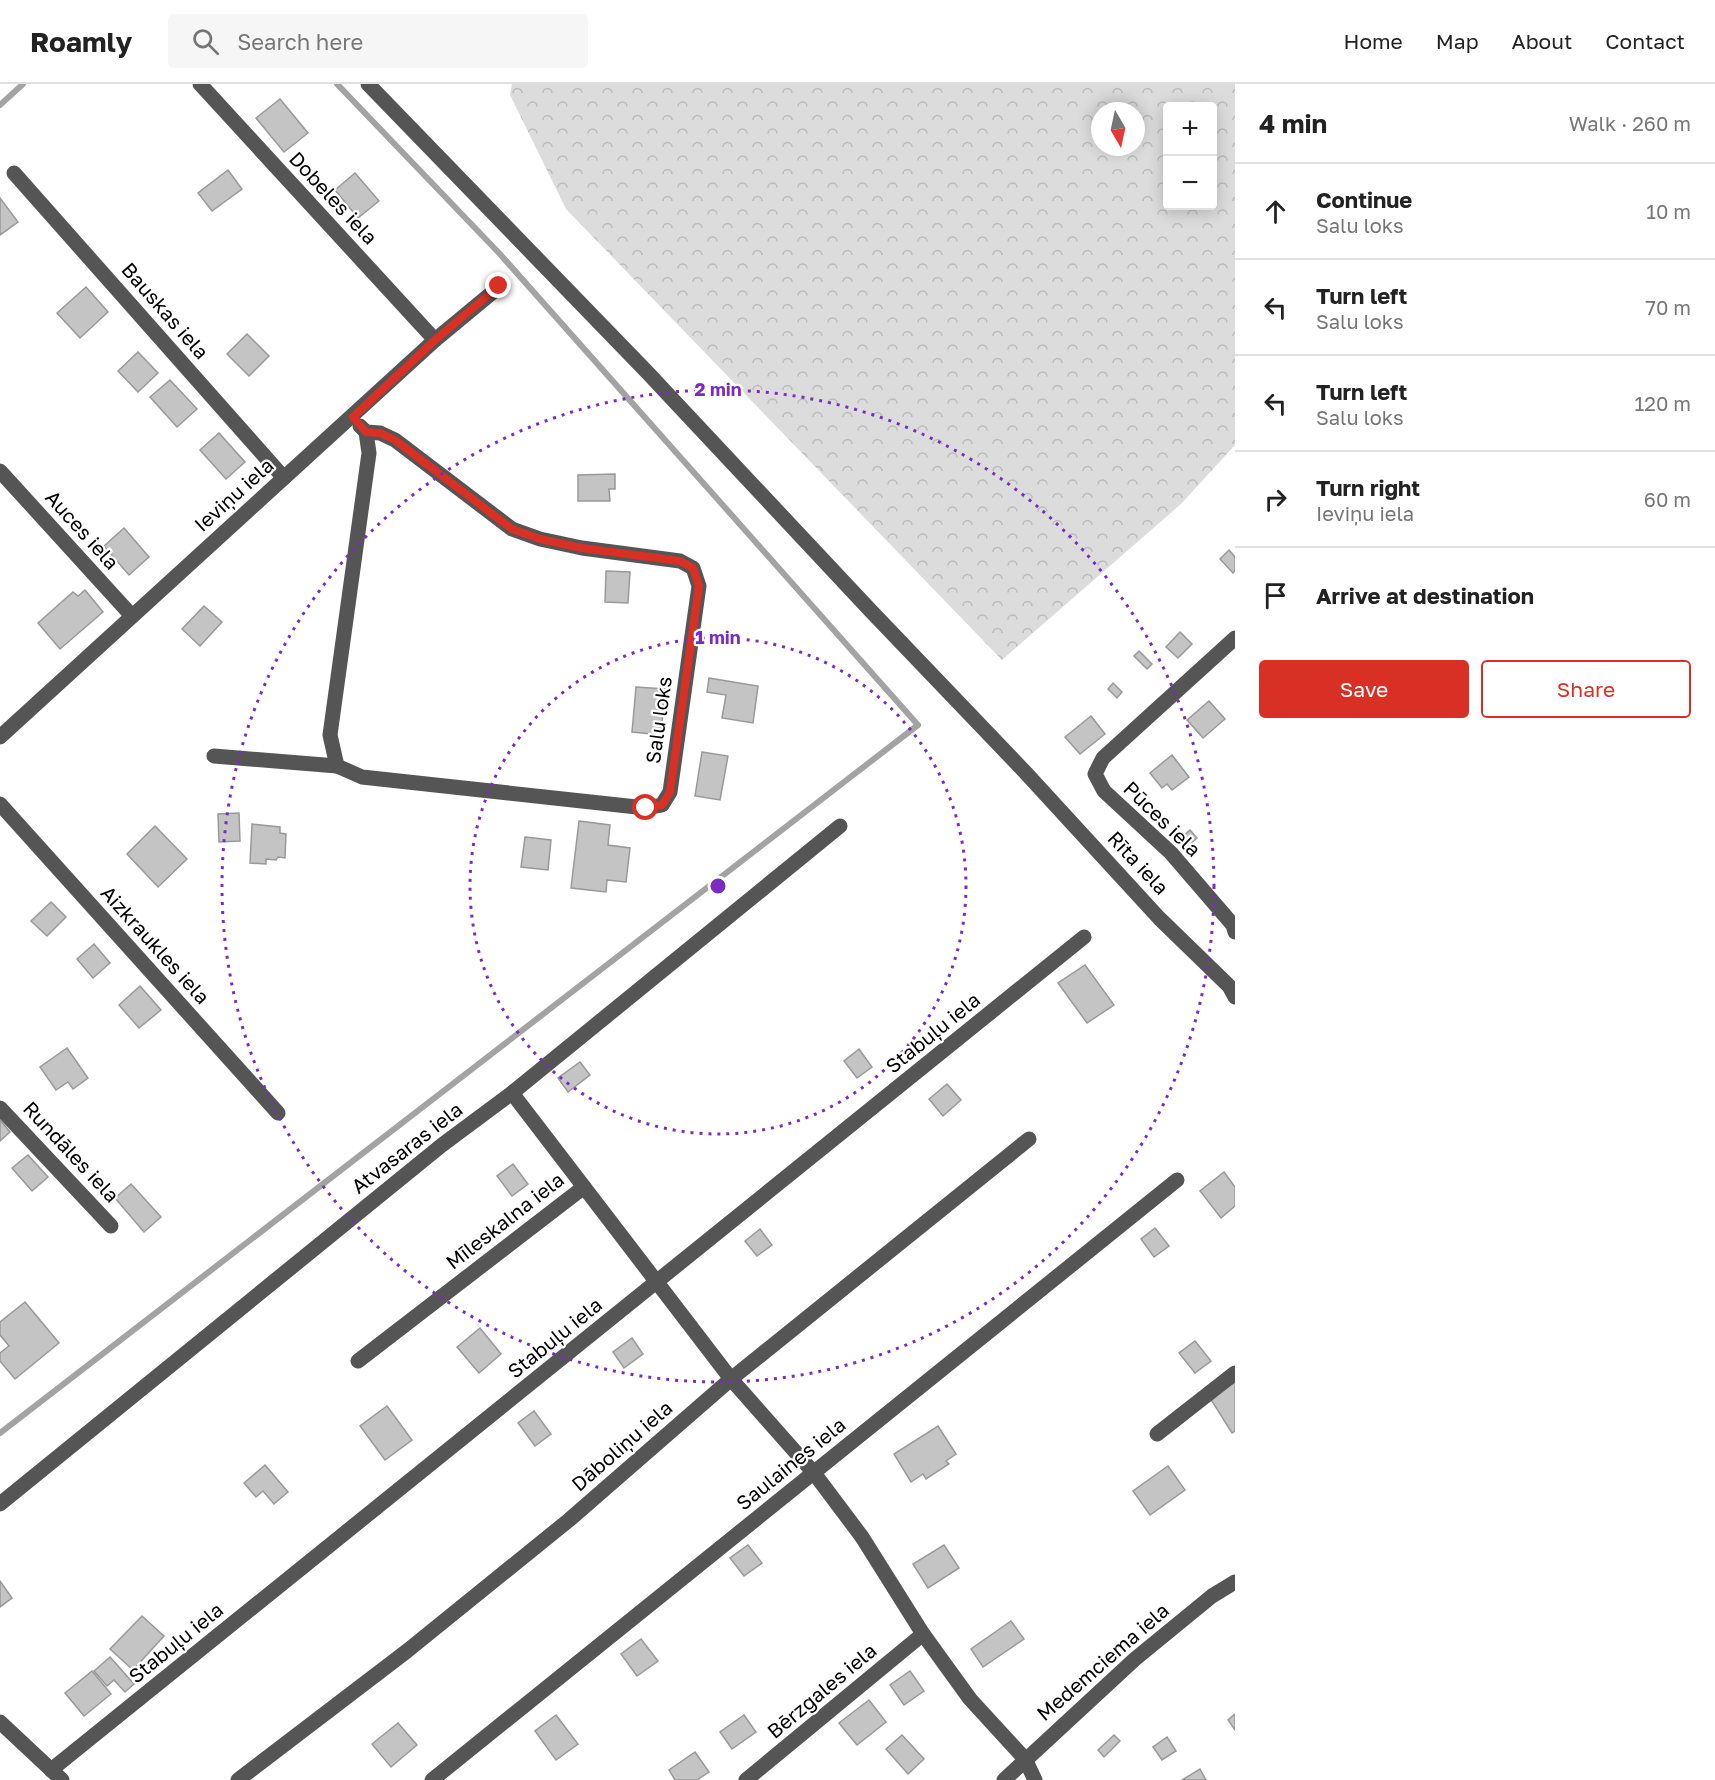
<!DOCTYPE html>
<meta charset="utf-8">
<style>
:root{--surface:#fff;--page:#f6f6f6;--text:#222;--muted:#767676;--line:#e0e0e0;--accent:#d93025}
body{margin:0;font-family:"Golos Text",sans-serif;background:var(--page);color:var(--text)}
.controls{position:absolute;right:18px;top:18px;display:grid;overflow:hidden;border-radius:6px;box-shadow:0 3px 15px #0003}
.controls button{width:54px;height:54px;display:grid;place-items:center;padding:0;border:0;border-bottom:2px solid var(--line);background:var(--surface);color:var(--text);font:30px sans-serif}
.compass{position:absolute;left:1091px;top:18px;width:54px;height:54px;border-radius:50%;background:var(--surface);box-shadow:0 3px 15px #0003;rotate:171deg}
.stop{position:absolute;width:18px;height:18px;margin:-14px;border:4px solid #d93025;border-radius:50%;background:#fff}
.stop.end{background:#d93025;border-color:#fff;box-shadow:0 2px 6px #0008}
.list{margin:0;padding:0;list-style:none}
h2{display:flex;justify-content:space-between;align-items:center;height:78px;margin:0;padding:0 24px;font-size:26px}
h2 small{font-size:20px;font-weight:400;color:var(--muted)}
.list li{display:grid;grid-template-columns:39px 1fr auto;gap:18px;align-items:center;box-sizing:border-box;height:96px;padding:0 24px;border-top:2px solid var(--line)}
.list b{display:block;font-size:22px;white-space:nowrap}
.list p{margin:0;font-size:20px;white-space:nowrap;color:var(--muted)}
.list em{font-size:20px;font-style:normal;color:var(--muted)}
.actions{display:flex;gap:12px;padding:18px 24px}
.actions a{flex:1;padding:14px 0;border:2px solid var(--accent);border-radius:6px;text-align:center;font-size:21px;color:var(--accent)}
.actions .main{background:var(--accent);color:#fff}
.icon{flex:none;width:33px;height:33px;fill:none;stroke:currentColor;stroke-width:2;stroke-linecap:round;stroke-linejoin:round}
.map{position:relative;flex:none;width:1235px;height:1696px;overflow:hidden}
header{display:flex;align-items:center;gap:36px;box-sizing:border-box;height:84px;padding:0 30px;background:var(--surface);border-bottom:2px solid var(--line)}
header strong{font-size:28px}
nav{display:flex;gap:33px;margin-inline-start:auto;font-size:21px}
.search{width:420px;height:54px;background:var(--page);display:flex;align-items:center;gap:15px;box-sizing:border-box;padding:0 21px;border-radius:6px;color:var(--muted);font-size:22px}
main{display:flex}
aside{flex:1;background:var(--surface)}
.map>svg:first-child{display:block}
.forest{fill:url(#forest-crowns);fill-rule:evenodd}
.lines{fill:none;stroke-linecap:round;stroke-linejoin:round}
.stream{stroke:#a3a3a3;stroke-width:6}
.building{fill:#c4c4c4;stroke:#999;stroke-width:1.5}
.minor{stroke:#555;stroke-width:15}
.route{stroke:#d93025;stroke-width:8}
.ring{fill:none;stroke:#7b2cbf;stroke-width:3;stroke-dasharray:3 6}
.labels{text-anchor:middle;stroke-width:4.5;stroke-linejoin:round;paint-order:stroke}
.street-label{font-size:20px;fill:#000;stroke:#fff}
.centre{fill:#7b2cbf;stroke:#fff;stroke-width:3}
.ring-label{font-size:18px;text-anchor:middle;font-weight:bold;fill:#7b2cbf;stroke:#fff;stroke-width:4.5;stroke-linejoin:round;paint-order:stroke}
</style>
<header>
<strong>Roamly</strong>
<div class="search"><svg class="icon" aria-label="search" viewBox="0 0 24 24"><circle cx="10" cy="10" r="6"/><path d="M15 15l6 6"/></svg>Search here</div>
<nav><a>Home</a><a>Map</a><a>About</a><a>Contact</a></nav>
</header>
<main>
<div class="map">
<svg width="1235" height="1696" viewBox="0 0 1235 1696">
<defs>
<pattern id="forest-crowns" width="20" height="18" patternUnits="userSpaceOnUse" patternTransform="scale(1.5)"><rect width="20" height="18" fill="#dcdcdc"/><path d="M2 6a3 3 0 1 1 6 0M12 15a3 3 0 1 1 6 0" fill="none" stroke="#bbb"/></pattern>
</defs>
<rect width="100%" height="100%" fill="#fff"/>
<path class="forest" d="M512 0H1235V361L1181 420 1002 576 566 125 510 11ZM1168 22H1212V122H1168ZM1100 27H1136V63H1100Z"/>
<g class="lines">
<g class="stream">
<path d="M0 21 23 0"/>
<path d="M0 1349 918 641 499 169 337 0"/>
</g>
</g>
<g class="building">
<path d="M280 15 308 49 284 68 256 34Z"/>
<path d="M228 86 242 105 212 127 198 109Z"/>
<path d="M355 89 379 117 358 134 335 106Z"/>
<path d="M0 114 18 138 0 151Z"/>
<path d="M86 203 108 228 80 254 57 229Z"/>
<path d="M247 250 269 272 249 292 227 270Z"/>
<path d="M138 268 158 289 138 308 118 287Z"/>
<path d="M170 296 197 325 177 343 150 313Z"/>
<path d="M219 349 245 378 226 395 200 366Z"/>
<path d="M615 390V405H609L610 417H578V391Z"/>
<path d="M124 444 149 473 129 491 104 462Z"/>
<path d="M1229 466 1235 473V487L1233 489 1220 475Z"/>
<path d="M606 487 630 488 628 519 605 518Z"/>
<path d="M85 506 103 528 60 565 38 539 73 508 78 512Z"/>
<path d="M204 522 222 538 200 562 182 545Z"/>
<path d="M1180 548 1192 560 1178 574 1166 563Z"/>
<path d="M1139 567 1152 580 1147 585 1134 572Z"/>
<path d="M709 594 758 602 753 639 722 634 726 611 707 608Z"/>
<path d="M1113 599 1122 608 1117 614 1108 605Z"/>
<path d="M636 603 665 605 661 651 632 648Z"/>
<path d="M1209 617 1225 635 1203 654 1187 636Z"/>
<path d="M1091 632 1105 650 1080 670 1065 653Z"/>
<path d="M702 668 728 672 720 716 695 712Z"/>
<path d="M1172 671 1189 693 1172 706 1167 700 1162 704 1150 689Z"/>
<path d="M239 729 240 757 219 758 218 730Z"/>
<path d="M579 737 610 741 608 761 630 764 626 798 607 796 606 808 571 804Z"/>
<path d="M252 740 280 743V749L286 750 285 774 278 773 276 776 266 775V780L250 779Z"/>
<path d="M155 742 187 775 158 803 127 770Z"/>
<path d="M1190 746 1197 754 1189 761 1182 753Z"/>
<path d="M525 753 551 756 548 786 521 783Z"/>
<path d="M51 818 66 833 47 852 31 837Z"/>
<path d="M94 860 110 879 93 894 77 875Z"/>
<path d="M1085 881 1114 921 1087 939 1058 899Z"/>
<path d="M140 902 161 926 139 944 119 921Z"/>
<path d="M67 964 88 994 73 1005 68 998 56 1006 40 983Z"/>
<path d="M859 965 872 983 857 994 844 977Z"/>
<path d="M580 978 590 991 568 1008 558 994Z"/>
<path d="M947 1000 961 1016 943 1032 929 1015Z"/>
<path d="M0 1036 10 1048 0 1057Z"/>
<path d="M28 1071 48 1093 32 1107 12 1084Z"/>
<path d="M513 1080 528 1100 512 1112 497 1092Z"/>
<path d="M1224 1088 1235 1103V1122L1221 1134 1200 1107Z"/>
<path d="M131 1100 161 1133 144 1148 115 1114Z"/>
<path d="M1155 1144 1169 1162 1154 1173 1141 1155Z"/>
<path d="M760 1145 772 1161 757 1172 745 1157Z"/>
<path d="M25 1218 59 1259 15 1295 0 1277V1269L9 1262 0 1251V1238Z"/>
<path d="M480 1244 501 1270 479 1289 457 1263Z"/>
<path d="M632 1254 643 1270 624 1284 613 1268Z"/>
<path d="M1195 1257 1211 1277 1195 1289 1179 1269Z"/>
<path d="M1235 1298V1347L1232 1349 1210 1314Z"/>
<path d="M387 1322 412 1356 385 1376 360 1342Z"/>
<path d="M534 1327 551 1350 535 1362 518 1339Z"/>
<path d="M938 1342 956 1370 946 1377 949 1380 926 1395 923 1390 911 1398 894 1370Z"/>
<path d="M265 1381 288 1408 274 1420 263 1407 256 1413 244 1399Z"/>
<path d="M1168 1382 1185 1406 1150 1431 1133 1407Z"/>
<path d="M748 1461 762 1479 744 1492 730 1474Z"/>
<path d="M944 1461 959 1484 928 1504 913 1480Z"/>
<path d="M0 1497 12 1514 0 1523Z"/>
<path d="M142 1532 164 1552 133 1586 110 1565Z"/>
<path d="M1011 1537 1024 1555 983 1583 971 1565Z"/>
<path d="M641 1555 658 1577 637 1592 621 1570Z"/>
<path d="M110 1573 134 1600 125 1608 114 1596 107 1602 94 1587Z"/>
<path d="M92 1587 111 1610 84 1632 65 1609Z"/>
<path d="M910 1587 924 1607 904 1621 890 1601Z"/>
<path d="M869 1616 886 1638 857 1661 839 1639Z"/>
<path d="M1235 1630V1646L1228 1636Z"/>
<path d="M556 1631 578 1660 556 1676 535 1647Z"/>
<path d="M744 1631 756 1648 732 1665 720 1648Z"/>
<path d="M398 1639 417 1661 391 1683 372 1660Z"/>
<path d="M902 1651 924 1675 908 1690 886 1665Z"/>
<path d="M1114 1651 1120 1657 1104 1673 1098 1666Z"/>
<path d="M1167 1653 1176 1667 1162 1676 1153 1663Z"/>
<path d="M695 1668 709 1688 697 1696H675L669 1686Z"/>
<path d="M1200 1685 1206 1696H1182Z"/>
</g>
<g class="lines">
<g class="minor">
<path d="M200 0 435 256"/>
<path d="M368 0 647 288 870 526 1025 688 1159 834 1229 902 1235 913"/>
<path d="M14 89 284 394"/>
<path d="M0 387 132 532"/>
<path d="M1235 554 1103 674 1095 690 1104 707 1171 769 1233 841 1235 848"/>
<path d="M0 653 435 256 499 203"/>
<path d="M214 672 337 682 362 693 646 724 662 721 670 708 699 502 693 484 680 477 582 464 540 455 512 445 395 356 380 349 366 348"/>
<path d="M337 682 330 651 369 369 366 348 360 342"/>
<path d="M0 720 278 1029"/>
<path d="M512 1009 731 1295 814 1389 862 1453 923 1550 970 1615 1025 1675 1035 1696"/>
<path d="M0 1024 111 1142"/>
<path d="M358 1277 584 1103"/>
<path d="M1157 1350 1235 1289"/>
<path d="M0 1420 442 1061 512 1009 840 742"/>
<path d="M0 1638 62 1696"/>
<path d="M51 1686 1084 853"/>
<path d="M238 1696 407 1567 569 1436 731 1295 1029 1055"/>
<path d="M432 1696 1177 1096"/>
<path d="M746 1696 923 1550"/>
<path d="M1004 1696 1135 1575 1212 1512 1235 1498"/>
</g>
</g>
<g class="lines">
<path class="route" d="M499 202 435 256 353 333 366 348 380 349 395 356 512 445 540 455 582 464 680 477 693 484 699 502 670 708 662 721 646 724"/>
</g>
<g class="ring">
<circle cx="718" cy="802" r="248"/>
<circle cx="718" cy="802" r="496"/>
</g>
<g class="labels">
<g class="street-label">
<text transform="translate(333 114) rotate(47)" y="7">Dobeles iela</text>
<text transform="translate(165 227) rotate(49)" y="7">Bauskas iela</text>
<text transform="translate(234 411) rotate(-42)" y="7">Ieviņu iela</text>
<text transform="translate(82 446) rotate(48)" y="7">Auces iela</text>
<text transform="translate(659 636) rotate(-82)" y="7">Salu loks</text>
<text transform="translate(1162 735) rotate(44)" y="7">Pūces iela</text>
<text transform="translate(1138 779) rotate(47)" y="7">Rīta iela</text>
<text transform="translate(155 861) rotate(48)" y="7">Aizkraukles iela</text>
<text transform="translate(933 949) rotate(-39)" y="7">Stabuļu iela</text>
<text transform="translate(407 1064) rotate(-38)" y="7">Atvasaras iela</text>
<text transform="translate(71 1068) rotate(47)" y="7">Rundāles iela</text>
<text transform="translate(505 1137) rotate(-38)" y="7">Mīleskalna iela</text>
<text transform="translate(555 1254) rotate(-39)" y="7">Stabuļu iela</text>
<text transform="translate(622 1362) rotate(-41)" y="7">Dāboliņu iela</text>
<text transform="translate(791 1380) rotate(-39)" y="7">Saulaines iela</text>
<text transform="translate(176 1559) rotate(-39)" y="7">Stabuļu iela</text>
<text transform="translate(1103 1578) rotate(-41)" y="7">Medemciema iela</text>
<text transform="translate(822 1607) rotate(-40)" y="7">Bērzgales iela</text>
</g>
</g>
<circle cx="718" cy="802" r="9" class="centre"/>
<g class="ring-label">
<text x="718" y="312">2 min</text>
<text x="718" y="560">1 min</text>
</g>
</svg>
<div class="controls">
<button>+</button>
<button>−</button>
</div>
<svg class="compass" viewBox="-18 -18 36 36"><path d="M0-13l5 13h-10z" fill="#e53935"/><path d="M0 13l5-13h-10z" fill="#767676"/></svg>
<div class="stop" style="left:646px;top:724px"></div>
<div class="stop end" style="left:499px;top:202px"></div>
</div>
<aside>
<h2>4 min<small>Walk · 260 m</small></h2>
<ul class="list">
<li><svg class="icon" aria-label="ahead" viewBox="0 0 24 24"><path d="M12 20V5M6 11l6-6 6 6"/></svg><div><b>Continue</b><p>Salu loks</p></div><em>10 m</em></li>
<li><svg class="icon" aria-label="left" viewBox="0 0 24 24"><path d="M17 20v-9H6M10 6l-5 5 5 5"/></svg><div><b>Turn left</b><p>Salu loks</p></div><em>70 m</em></li>
<li><svg class="icon" aria-label="left" viewBox="0 0 24 24"><path d="M17 20v-9H6M10 6l-5 5 5 5"/></svg><div><b>Turn left</b><p>Salu loks</p></div><em>120 m</em></li>
<li><svg class="icon" aria-label="right" viewBox="0 0 24 24"><path d="M7 20v-9h11M14 6l5 5-5 5"/></svg><div><b>Turn right</b><p>Ieviņu iela</p></div><em>60 m</em></li>
<li><svg class="icon" aria-label="arrive" viewBox="0 0 24 24"><path d="M6 21V4h12l-3 4 3 4H6"/></svg><div><b>Arrive at destination</b></div></li>
</ul>
<div class="actions"><a class="main">Save</a><a>Share</a></div>
</aside>
</main>
